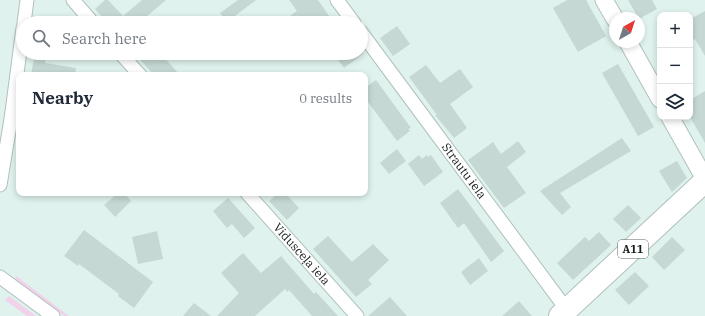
<!DOCTYPE html>
<meta charset="utf-8">
<style>
:root{--surface:#fff;--page:#f2f2f3;--text:#1f2937;--muted:#747a83;--line:#e0e1e3}
body{margin:0;font-family:"IBM Plex Serif",serif;background:var(--page);color:var(--text)}
.controls{position:absolute;right:12px;top:12px;display:grid;overflow:hidden;border-radius:8px;box-shadow:0 2px 6px #0003}
.controls button{width:36px;height:36px;display:grid;place-items:center;padding:0;border:0;border-bottom:1px solid var(--line);background:var(--surface);color:var(--text);font:20px sans-serif}
.compass{position:absolute;left:609px;top:12px;width:36px;height:36px;border-radius:50%;background:var(--surface);box-shadow:0 2px 6px #0003;rotate:39deg}
.list{margin:0;padding:0;list-style:none}
h2{display:flex;justify-content:space-between;align-items:center;height:52px;margin:0;padding:0 16px;font-size:17px}
h2 small{font-size:13px;font-weight:400;color:var(--muted)}
.icon{flex:none;width:22px;height:22px;fill:none;stroke:currentColor;stroke-width:2;stroke-linecap:round;stroke-linejoin:round}
.map{position:relative;flex:none;width:705px;height:316px;overflow:hidden}
.search{position:absolute;background:var(--surface);box-shadow:0 2px 6px #0003;left:16px;top:16px;width:352px;height:44px;display:flex;align-items:center;gap:10px;box-sizing:border-box;padding:0 14px;border-radius:22px;color:var(--muted);font-size:15px}
.panel{position:absolute;background:var(--surface);box-shadow:0 2px 6px #0003;left:16px;top:72px;width:352px;height:124px;border-radius:8px}
.map>svg:first-child{display:block}
.green{fill:#f2d1ea}
.building{fill:#c6d8d4}
.lines{fill:none;stroke-linecap:round;stroke-linejoin:round}
.minor-casing{stroke:#b0c1be;stroke-width:15}
.tertiary-casing{stroke:#b0c1be;stroke-width:19}
.trunk-casing{stroke:#b0c1be;stroke-width:24}
.minor{stroke:#fff;stroke-width:13}
.tertiary{stroke:#fff;stroke-width:17}
.trunk{stroke:#fff;stroke-width:22}
.labels{text-anchor:middle;stroke-width:3.5;stroke-linejoin:round;paint-order:stroke}
.shield{fill:#fff;stroke:#5d6260;stroke-width:1}
.shield-label{font-size:11px;font-weight:bold;fill:#171e1c}
.street-label{font-size:12px;fill:#171e1c;stroke:#fff}
</style>
<div class="map">
<svg width="705" height="316" viewBox="0 0 705 316">
<rect width="100%" height="100%" fill="#dff2ee"/>
<g class="green">
<path d="M16 276 69 316H64L15 279Z"/>
<path d="M9 296 36 316H27L5 300Z"/>
</g>
<g class="building">
<path d="M105 0H108L123 16 142 0H166L139 23H107L95 9Z"/>
<path d="M238 0H256L227 22 220 13Z"/>
<path d="M289 0H318L334 23H280L297 11Z"/>
<path d="M567 0H586L606 36 578 52 553 8Z"/>
<path d="M628 0H652L657 9 639 19Z"/>
<path d="M705 11V56L695 39 690 42V19Z"/>
<path d="M397 26 410 44 393 56 380 38Z"/>
<path d="M35 53H46L45 63 76 68 75 75H31Z"/>
<path d="M134 53H160L180 75H154Z"/>
<path d="M333 53H364L344 68Z"/>
<path d="M618 64 654 127 638 136 602 73Z"/>
<path d="M426 65 440 83 460 69 473 87 450 104 467 128 454 138 435 115H437L409 77Z"/>
<path d="M376 80 411 128 408 129 410 131 397 141 365 98V88Z"/>
<path d="M705 91V143L690 117V100Z"/>
<path d="M622 138 631 151 560 193 571 207 562 215 540 191Z"/>
<path d="M518 141 526 152 507 167 526 193 504 208 468 160 493 142 501 154Z"/>
<path d="M397 149 406 161 389 174 380 163Z"/>
<path d="M419 155 422 159 427 155 428 157 431 155 443 172 424 186 408 164Z"/>
<path d="M677 161 687 178 672 192 659 171Z"/>
<path d="M458 189 504 251 491 262 464 223 458 228 440 203Z"/>
<path d="M118 193H124L131 201 115 217 104 205Z"/>
<path d="M278 193H285L299 208 287 220 269 201Z"/>
<path d="M228 198 255 228 244 238 232 224 227 228 213 211Z"/>
<path d="M628 205 641 218 626 232 613 219Z"/>
<path d="M84 230 153 282 134 308 118 296 119 294 79 264 78 266 64 256Z"/>
<path d="M157 231 163 259 138 264 132 237Z"/>
<path d="M599 232 611 245 573 280 557 263 585 237 589 241Z"/>
<path d="M328 236 352 262 373 244 389 260 368 280 372 284 356 297 313 249Z"/>
<path d="M672 237 685 250 664 270 652 257Z"/>
<path d="M243 253 261 273 281 256 314 294 316 292 338 316H312L289 290 287 292 285 289 255 316H217L239 293 221 273Z"/>
<path d="M479 258 488 271 470 285 461 272Z"/>
<path d="M635 272 649 286 629 305 615 290Z"/>
<path d="M390 297 407 316H368Z"/>
<path d="M519 301 532 316H502Z"/>
<path d="M194 303 211 316H183Z"/>
</g>
<g class="lines">
<g class="minor-casing">
<g id="minor">
<path d="M73 0 93 23"/>
<path d="M337 0 354 23"/>
<path d="M24 23 27 0"/>
<path id="s1" d="M361 32 567 310"/>
<path d="M120 53 140 75"/>
<path d="M0 185 11 119 23 28"/>
<path id="s2" d="M247 193 357 316"/>
<path d="M0 277 53 316"/>
</g>
</g>
<g class="tertiary-casing">
<g id="tertiary">
<path d="M604 0 615 19"/>
<path d="M628 42 660 99"/>
<path d="M670 117 705 179"/>
</g>
</g>
<g class="trunk-casing">
<path id="trunk" d="M560 316 705 181"/>
</g>
<use href="#minor" class="minor"/>
<use href="#tertiary" class="tertiary"/>
<use href="#trunk" class="trunk"/>
</g>
<g class="labels">
<rect class="shield" x="618" y="240" width="30" height="18" rx="3"/>
<g class="shield-label">
<text x="633" y="253">A11</text>
</g>
<g class="street-label">
<text dy="4" stroke="none"><textPath href="#s1" startOffset="173">Strautu iela</textPath></text>
<text dy="4" stroke="none"><textPath href="#s2" startOffset="82">Vidusceļa iela</textPath></text>
</g>
</g>
</svg>
<div class="controls">
<button>+</button>
<button>−</button>
<button><svg class="icon" aria-label="layers" viewBox="0 0 24 24"><path d="M12 4l9 5-9 5-9-5zM3 14l9 5 9-5"/></svg></button>
</div>
<svg class="compass" viewBox="-18 -18 36 36"><path d="M0-13l5 13h-10z" fill="#e53935"/><path d="M0 13l5-13h-10z" fill="#747a83"/></svg>
<div class="search"><svg class="icon" aria-label="search" viewBox="0 0 24 24"><circle cx="10" cy="10" r="6"/><path d="M15 15l6 6"/></svg>Search here</div>
<section class="panel">
<h2>Nearby<small>0 results</small></h2>
<ul class="list">
</ul>
</section>
</div>
